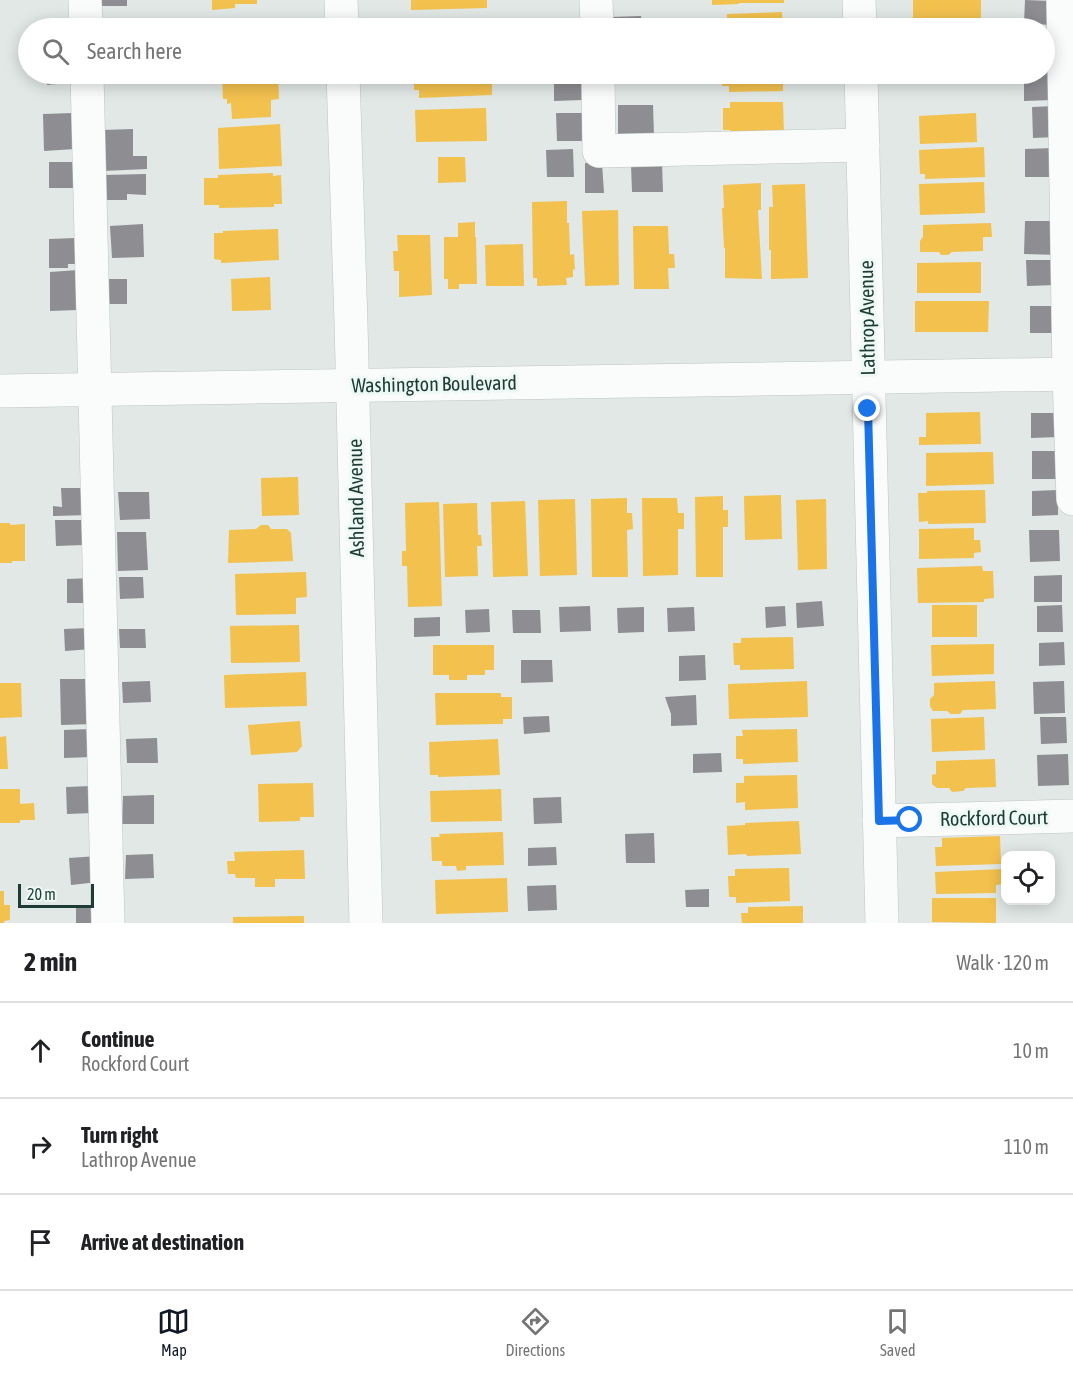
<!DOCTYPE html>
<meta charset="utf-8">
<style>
:root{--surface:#fff;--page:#f2f2f2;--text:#202124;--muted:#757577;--line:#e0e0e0;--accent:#111827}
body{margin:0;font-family:"Asap Condensed",sans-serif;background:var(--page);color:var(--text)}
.controls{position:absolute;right:18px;bottom:18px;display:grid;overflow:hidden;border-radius:12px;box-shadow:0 3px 15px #0003}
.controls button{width:54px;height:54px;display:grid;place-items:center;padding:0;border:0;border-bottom:2px solid var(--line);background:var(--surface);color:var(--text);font:30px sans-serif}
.scale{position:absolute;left:18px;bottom:15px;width:76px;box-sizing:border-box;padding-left:6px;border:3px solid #1e3c36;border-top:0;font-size:16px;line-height:21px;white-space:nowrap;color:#1e3c36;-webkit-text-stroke:4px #eef8f4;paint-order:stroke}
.stop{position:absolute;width:18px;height:18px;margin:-14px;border:4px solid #1a73e8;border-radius:50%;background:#fff}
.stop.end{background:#1a73e8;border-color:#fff;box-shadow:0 2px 6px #0008}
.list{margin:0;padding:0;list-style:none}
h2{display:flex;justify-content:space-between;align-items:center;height:78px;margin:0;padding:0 24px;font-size:26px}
h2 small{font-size:20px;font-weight:400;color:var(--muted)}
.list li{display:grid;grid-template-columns:39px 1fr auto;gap:18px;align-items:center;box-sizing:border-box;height:96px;padding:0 24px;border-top:2px solid var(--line)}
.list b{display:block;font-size:22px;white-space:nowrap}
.list p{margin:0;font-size:20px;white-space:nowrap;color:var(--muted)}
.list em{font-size:20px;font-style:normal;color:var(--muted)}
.icon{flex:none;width:33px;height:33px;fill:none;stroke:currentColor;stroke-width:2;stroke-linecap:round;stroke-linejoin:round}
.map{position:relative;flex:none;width:1073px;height:923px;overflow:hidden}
.search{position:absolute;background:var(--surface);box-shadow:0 3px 15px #0003;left:18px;right:18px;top:18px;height:66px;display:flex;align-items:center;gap:15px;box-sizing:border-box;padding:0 21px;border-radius:33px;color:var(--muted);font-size:22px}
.sheet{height:366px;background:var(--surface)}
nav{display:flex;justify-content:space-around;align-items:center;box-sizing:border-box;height:84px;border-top:2px solid var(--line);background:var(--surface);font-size:16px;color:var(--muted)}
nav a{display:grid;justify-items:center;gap:3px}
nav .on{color:var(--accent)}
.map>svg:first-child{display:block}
.homes{fill:#f2c14e}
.industry{fill:#8d8d92}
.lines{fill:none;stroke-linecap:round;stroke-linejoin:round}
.minor-casing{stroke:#bec5c2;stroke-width:34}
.minor{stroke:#fafcfb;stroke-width:33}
.route{stroke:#1a73e8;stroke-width:8}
.labels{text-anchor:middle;stroke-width:6;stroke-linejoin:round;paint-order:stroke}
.street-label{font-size:20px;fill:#1e3c36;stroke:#eef8f4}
</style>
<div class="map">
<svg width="1073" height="923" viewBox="0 0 1073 923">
<rect width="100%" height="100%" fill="#e1e8e5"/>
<g class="homes">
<path d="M212 0H257V4H235V8L212 10Z"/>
<path d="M411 0H487V8L411 10Z"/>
<path d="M712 0H784V3H739V4L712 5Z"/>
<rect x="913" y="0" width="68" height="26"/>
<path d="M782 12 783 28H721V19H727V14Z"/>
<path d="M477 22V25L494 24V28H411V23Z"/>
<path d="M222 74H278L279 99 271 100V117L232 119 231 103 227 104V99H223Z"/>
<path d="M414 74H492V95L419 98V90H414Z"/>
<path d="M722 74H783V91L729 92V86H722Z"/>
<path d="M730 102H783L784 135 730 136V130H723V108H730Z"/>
<path d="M486 108 487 141 416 142 415 110Z"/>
<path d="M976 113 977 142 920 144 919 116Z"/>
<path d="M280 124 282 166 219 169 218 128Z"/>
<path d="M984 147 985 177 925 179V174H920L919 150Z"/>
<path d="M438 157H465L466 182 438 183Z"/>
<path d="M273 173V176L281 175 282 204H274V207L219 208V205H204V178H218V175Z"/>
<path d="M984 182 985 213 920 215 919 184Z"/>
<path d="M761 183V210H758L762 279 725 278V248H724L722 208H724L723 185Z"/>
<path d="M805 184 808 278 771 279V250H769V207H773L772 185Z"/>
<path d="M567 201V223H569L570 255 574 254 575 270 573 269V277L566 278 567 285 537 286V278H533L532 202Z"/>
<path d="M618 210 619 285 585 286 582 211Z"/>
<path d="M475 222V237H476L477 284H459V289H448V279H444V237H458V223Z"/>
<path d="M991 223 992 237H983V251L952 252 948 255H941L939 252H920V241L923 237V225Z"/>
<path d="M633 226H668L669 254H674L675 268H668L669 289H634Z"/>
<path d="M278 229 279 260 221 263V260L214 259V233H223V231Z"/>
<path d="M397 235H430L432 295 399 297V271H394L393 251H398Z"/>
<path d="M523 244 524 286H486L485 245Z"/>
<path d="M981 262V293H917V263Z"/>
<path d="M270 277 271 310 232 311 231 279Z"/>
<path d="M915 301H989L988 332H915Z"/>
<path d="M980 412 981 444 919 445V437H926V413Z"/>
<path d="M993 452 994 484 926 486V453Z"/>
<path d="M298 477 299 515 262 516 261 478Z"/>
<path d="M985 490 986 523 928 524V521L919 522 918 493H927V491Z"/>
<path d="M781 495 782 539 745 540 744 496Z"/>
<path d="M723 496V510H728V527H723V577H696L695 497Z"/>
<path d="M627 498V513H632L633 529 627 530 628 577H592L591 499Z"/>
<path d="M642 498H677L678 513H684V529H678V575L643 576Z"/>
<path d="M575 499 577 575 540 576 538 500Z"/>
<path d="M826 499 827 569 798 570 796 500Z"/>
<path d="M525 501 528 576 493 577 491 502Z"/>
<path d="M439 502 442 606 408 607 407 566H402V551H406L405 503Z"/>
<path d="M477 503 478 535H481L482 546H477L478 576 445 577 443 504Z"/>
<path d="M0 523H10V525L25 524V561H12V563H0Z"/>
<path d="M261 525H268L271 529H287L291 533 293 561 228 563 229 530 256 529Z"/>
<path d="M974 528V540H980L981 552 974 553V558L919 559V529Z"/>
<path d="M982 566 983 571H993L994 598 984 599V602L918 603 917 568Z"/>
<path d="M306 572 307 597 296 598V614L236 615 235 574Z"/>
<rect x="932" y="605" width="45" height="32"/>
<path d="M299 625 300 662 231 663 230 626Z"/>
<path d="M793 637 794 669 740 670V665H734L733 643H741V638Z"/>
<path d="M994 644V674L932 676 931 645Z"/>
<path d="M433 645H494V670H485V675H467V680H449V675H433Z"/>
<path d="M306 672 307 706 225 708 224 675Z"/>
<path d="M807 681 808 717 729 719 728 684Z"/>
<path d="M995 681 996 709 963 710 960 714H951L947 711H933L930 706V699L934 695V683Z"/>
<path d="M0 683H21L22 717 0 718Z"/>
<path d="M435 693H501V697H512V719H503V724L436 725Z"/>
<path d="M984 717 985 750 932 752 931 719Z"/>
<path d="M300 721 302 746 297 752 251 755 248 725Z"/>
<path d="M797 729 798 762 743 764V759H736V736H743L742 730Z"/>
<path d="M6 736 8 769H0V737Z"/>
<path d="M498 739 500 775 438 777V775H430L429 742Z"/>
<path d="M995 759 996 787 966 788 963 791 952 792 949 788H937L932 784V775L936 774V761Z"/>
<path d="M797 775 798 808 745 810V802L736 803V783H744V776Z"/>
<path d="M313 783 314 817H300V821L259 822 258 784Z"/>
<path d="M0 789H20V804L34 803 35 820H20V823H0Z"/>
<path d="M501 789 502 821 431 822 430 791Z"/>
<path d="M799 821 801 854 747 856 746 854 728 855 727 826 745 825V823Z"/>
<path d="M503 832 504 865 466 866V870L457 871 456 866H442V861H432L431 837H440L439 834Z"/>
<path d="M1000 836 1001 864 936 866 935 847H942V838Z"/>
<path d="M304 850 305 879H275V887H255V878H236L235 874H228L227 861H235L234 852Z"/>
<path d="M789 868 790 901 736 903V897H729L728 876H735V869Z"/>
<path d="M1003 869V884L996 885V893L936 894 935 872Z"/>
<path d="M507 878 508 912 436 914 435 880Z"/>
<path d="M0 891H4V905H10V920L4 921V923H0Z"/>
<path d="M932 898H996V923L932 922Z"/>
<path d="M803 906V923H742L741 913H748V907Z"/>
<path d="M304 916V923H233V917Z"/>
</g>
<g class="industry">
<rect x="99" y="0" width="28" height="6"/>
<path d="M1025 0 1052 1 1050 25 1024 23Z"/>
<path d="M641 16 642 28H610V17Z"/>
<path d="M579 18 580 28H538V19Z"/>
<path d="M1053 73V100L1024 101V74Z"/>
<path d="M46 74H74L75 82 47 85Z"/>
<path d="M622 74H658L659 83H622Z"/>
<path d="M554 81H583V100L554 101Z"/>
<path d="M618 105H653L654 137 618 136Z"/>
<path d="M1055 106 1056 137 1033 138 1032 107Z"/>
<path d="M73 113 75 149 44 151 43 114Z"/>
<path d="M556 113H585V141H557Z"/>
<path d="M133 129V156H147V169L103 171 102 130Z"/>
<path d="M1054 148V177H1025V149Z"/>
<path d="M573 149 574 177H547L546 150Z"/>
<path d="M49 162H75L77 188H49Z"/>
<path d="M585 163H602L604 193H585Z"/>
<path d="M662 163 663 192H632L631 164Z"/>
<path d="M146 174V195L127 194V200H104L103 175Z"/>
<path d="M1025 221H1060L1059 255 1024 254Z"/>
<path d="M143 224 144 257 112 258 110 226Z"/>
<path d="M76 238 77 264H68V268H49V239Z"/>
<path d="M1026 260H1055L1056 285 1027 286Z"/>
<path d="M78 270V310L50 311V272Z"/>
<rect x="102" y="279" width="25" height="25"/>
<rect x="1030" y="306" width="27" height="27"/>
<path d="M1031 413H1058V437L1031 438Z"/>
<rect x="1032" y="451" width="28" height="28"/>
<path d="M61 488H89L90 515 53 516V506L62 507Z"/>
<path d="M1058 490V515L1032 516V491Z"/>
<path d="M118 492H149L150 519 120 520Z"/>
<path d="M55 520H82L84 545 56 546Z"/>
<path d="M1029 530H1059L1060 561 1030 562Z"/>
<path d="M117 532H146L148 570 118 571Z"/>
<path d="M1062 575V602H1034V576Z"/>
<path d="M119 577H143L144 598 120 599Z"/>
<path d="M92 578 93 603H67V579Z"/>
<path d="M822 601 824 626 797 628 796 603Z"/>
<path d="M1062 605 1063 632H1037V606Z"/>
<path d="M590 606 591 631 560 632 559 607Z"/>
<path d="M785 606 786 626 766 628 765 607Z"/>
<path d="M644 607V632L618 633 617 608Z"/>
<path d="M694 607 695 631 668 632 667 608Z"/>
<path d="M489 609 490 632 466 633 465 610Z"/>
<path d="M512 610H540L541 633H513Z"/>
<path d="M440 617V636L414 637V618Z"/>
<path d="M90 628 92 649 65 651 64 629Z"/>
<path d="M119 629H145L146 648H120Z"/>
<path d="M1064 642 1065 665 1039 666V643Z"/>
<path d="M705 655 706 680 679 681V656Z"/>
<path d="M521 660H552L553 682 521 683Z"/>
<path d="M60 679H92L93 724 61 725Z"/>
<path d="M150 681 151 702 123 703 122 682Z"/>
<path d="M1064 681 1065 713 1034 714 1033 682Z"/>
<path d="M696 695 697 725 671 726V714L665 697Z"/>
<path d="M549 716 550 732 524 734 523 717Z"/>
<path d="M1040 717H1066L1067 743 1041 744Z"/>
<path d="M91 729 92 757 64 758V730Z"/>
<path d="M157 738 158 763H127L126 739Z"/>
<path d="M721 753 722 772 693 773V754Z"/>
<path d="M1068 754 1069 785 1038 786 1037 755Z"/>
<path d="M92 786 93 813 67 814 66 787Z"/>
<path d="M154 795V824H122L123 796Z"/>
<path d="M561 797 562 823 534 824 533 798Z"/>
<path d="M654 833 655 863H626L625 834Z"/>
<path d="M556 847 557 865 528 866V848Z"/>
<path d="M153 854 154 878 125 879 126 855Z"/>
<path d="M98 856V882L71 885 69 858Z"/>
<path d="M556 885 557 910 528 911 527 886Z"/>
<path d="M709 889V907H686L685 890Z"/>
<path d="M104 907 105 923H76V908Z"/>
</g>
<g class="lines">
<g class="minor-casing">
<g id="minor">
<path d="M85 0 86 28"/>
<path d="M341 0 342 28"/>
<path d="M596 0 597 28"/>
<path d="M859 0 860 28"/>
<path d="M1063 0 1069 374 1073 499"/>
<path d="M87 74 108 923"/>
<path d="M343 74 351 323 366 923"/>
<path d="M598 74 599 151 863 145"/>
<path d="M861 74 882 923"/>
<path d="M0 391 1073 374"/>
<path d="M879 821 1073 816"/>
</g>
</g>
<use href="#minor" class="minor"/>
</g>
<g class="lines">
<path class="route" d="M868 409 879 821 910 820"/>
</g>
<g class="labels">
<g class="street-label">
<text transform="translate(867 318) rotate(-91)" y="7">Lathrop Avenue</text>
<text transform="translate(434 384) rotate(-1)" y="7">Washington Boulevard</text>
<text transform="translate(356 498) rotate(-91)" y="7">Ashland Avenue</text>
<text transform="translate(994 818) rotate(-1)" y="7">Rockford Court</text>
</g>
</g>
</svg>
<div class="controls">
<button><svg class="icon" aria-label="locate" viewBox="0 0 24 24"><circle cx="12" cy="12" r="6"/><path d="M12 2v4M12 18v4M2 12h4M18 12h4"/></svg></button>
</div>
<div class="scale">20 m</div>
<div class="stop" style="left:910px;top:820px"></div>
<div class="stop end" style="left:868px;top:409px"></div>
<div class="search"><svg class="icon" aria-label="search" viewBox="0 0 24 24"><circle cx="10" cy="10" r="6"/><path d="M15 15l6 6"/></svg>Search here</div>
</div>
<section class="sheet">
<h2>2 min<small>Walk · 120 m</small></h2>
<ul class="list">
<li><svg class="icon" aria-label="ahead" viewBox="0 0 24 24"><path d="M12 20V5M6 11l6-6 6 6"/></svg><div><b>Continue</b><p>Rockford Court</p></div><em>10 m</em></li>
<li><svg class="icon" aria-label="right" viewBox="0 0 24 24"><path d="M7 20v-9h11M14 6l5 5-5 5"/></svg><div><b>Turn right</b><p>Lathrop Avenue</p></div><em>110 m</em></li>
<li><svg class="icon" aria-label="arrive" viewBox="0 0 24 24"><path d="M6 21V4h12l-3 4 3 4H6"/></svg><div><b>Arrive at destination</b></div></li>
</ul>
</section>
<nav>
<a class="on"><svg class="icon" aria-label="map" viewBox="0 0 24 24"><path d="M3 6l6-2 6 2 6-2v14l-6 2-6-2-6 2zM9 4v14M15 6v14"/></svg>Map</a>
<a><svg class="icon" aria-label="directions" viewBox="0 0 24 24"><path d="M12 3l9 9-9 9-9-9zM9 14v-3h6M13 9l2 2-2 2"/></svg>Directions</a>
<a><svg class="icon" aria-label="saved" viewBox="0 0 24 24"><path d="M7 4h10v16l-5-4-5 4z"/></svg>Saved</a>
</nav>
